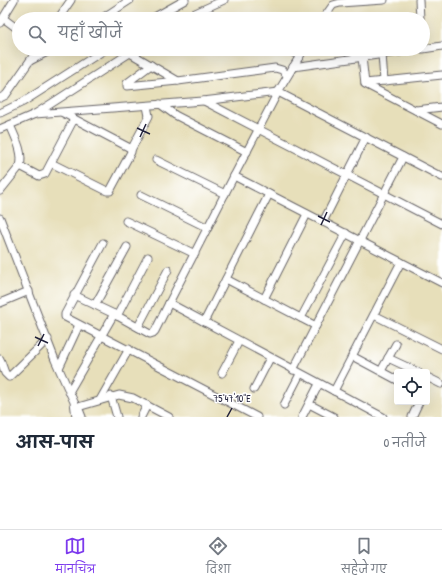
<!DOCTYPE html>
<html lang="hi">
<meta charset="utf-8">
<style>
:root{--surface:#fff;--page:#f6f6f7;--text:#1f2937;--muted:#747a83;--line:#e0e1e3;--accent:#7c3aed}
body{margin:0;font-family:"Patrick Hand","Playpen Sans Deva",sans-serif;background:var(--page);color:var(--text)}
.controls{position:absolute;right:12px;bottom:12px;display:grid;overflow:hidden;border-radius:4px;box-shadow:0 4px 16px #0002}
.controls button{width:36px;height:36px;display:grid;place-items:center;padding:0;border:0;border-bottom:1px solid var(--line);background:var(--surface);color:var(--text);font:20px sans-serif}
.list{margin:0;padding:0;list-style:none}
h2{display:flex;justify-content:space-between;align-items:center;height:52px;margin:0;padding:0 16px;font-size:17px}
h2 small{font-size:13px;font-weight:400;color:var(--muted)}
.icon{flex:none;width:22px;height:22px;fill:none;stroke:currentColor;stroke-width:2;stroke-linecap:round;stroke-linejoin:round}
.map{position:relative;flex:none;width:442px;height:417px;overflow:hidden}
.search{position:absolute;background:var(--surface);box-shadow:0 4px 16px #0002;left:12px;right:12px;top:12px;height:44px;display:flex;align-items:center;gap:10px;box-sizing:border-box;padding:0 14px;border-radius:22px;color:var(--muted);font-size:15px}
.sheet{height:112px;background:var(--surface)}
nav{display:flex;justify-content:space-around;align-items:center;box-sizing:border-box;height:56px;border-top:1px solid var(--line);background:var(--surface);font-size:11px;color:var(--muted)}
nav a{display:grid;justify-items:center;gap:2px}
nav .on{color:var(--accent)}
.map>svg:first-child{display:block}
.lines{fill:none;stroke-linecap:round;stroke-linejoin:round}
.minor-casing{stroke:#676467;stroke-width:9}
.minor{stroke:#fff;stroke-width:7}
.ticks{fill:none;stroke:#22223b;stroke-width:1.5}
.ticks-label{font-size:10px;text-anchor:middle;fill:#22223b;stroke:#fff;stroke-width:3;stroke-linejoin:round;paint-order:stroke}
</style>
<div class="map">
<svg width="442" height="417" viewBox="0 0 442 417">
<rect width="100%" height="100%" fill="#fff"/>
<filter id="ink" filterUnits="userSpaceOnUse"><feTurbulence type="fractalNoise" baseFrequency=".025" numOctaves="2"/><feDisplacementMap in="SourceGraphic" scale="8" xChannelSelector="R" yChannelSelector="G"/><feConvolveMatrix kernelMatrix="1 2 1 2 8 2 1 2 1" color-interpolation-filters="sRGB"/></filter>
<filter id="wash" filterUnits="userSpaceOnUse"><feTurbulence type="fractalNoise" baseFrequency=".012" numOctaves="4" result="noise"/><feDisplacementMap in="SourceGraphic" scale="16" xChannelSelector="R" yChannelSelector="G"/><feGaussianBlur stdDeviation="0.9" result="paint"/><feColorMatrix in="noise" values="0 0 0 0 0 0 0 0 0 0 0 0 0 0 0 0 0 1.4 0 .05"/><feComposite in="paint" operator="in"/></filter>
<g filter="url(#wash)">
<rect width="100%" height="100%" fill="#e7dfba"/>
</g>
<g filter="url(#ink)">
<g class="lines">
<g class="minor-casing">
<g id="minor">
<path d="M419 0 420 19"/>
<path d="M3 18 19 30"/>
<path d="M58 19 71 0"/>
<path d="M101 19 130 0"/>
<path d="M151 19 185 0"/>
<path d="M182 19 224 0"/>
<path d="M323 19 333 5 340 3 384 0"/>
<path d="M0 23 14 0"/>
<path d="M287 49 300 56"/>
<path d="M423 49 442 46"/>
<path d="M130 53 178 81"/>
<path d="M382 54 384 81"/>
<path d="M362 57 365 84 442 124"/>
<path d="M30 61 53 49"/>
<path d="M151 65 127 83V86L178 81 275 68 282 70 287 75"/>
<path d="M293 67 420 49"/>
<path d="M365 83 442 75"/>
<path d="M0 98 6 95 38 49"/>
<path d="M204 101 442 224"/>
<path d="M160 104 175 115 247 152"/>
<path d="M416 110 442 107"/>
<path d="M0 113 23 102 106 49"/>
<path d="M35 114 203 101 278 92 442 177"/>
<path d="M0 129 35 114 136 49"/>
<path d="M131 150 149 116 147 106"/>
<path d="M156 160 225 194"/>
<path d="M51 163 107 191H110L131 152V150L130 148 63 113"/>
<path d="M20 166 39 176 45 174 74 119"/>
<path d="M0 191 20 166C24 153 15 137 10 125"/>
<path d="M269 194 401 262"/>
<path d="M141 195 208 228"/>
<path d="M0 218 55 360 74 402 76 417"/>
<path d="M126 221 195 254"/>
<path d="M323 222 366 137"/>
<path d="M103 243 65 314V317L257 417"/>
<path d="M226 279 316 326"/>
<path d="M74 295 114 314 150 334 153 333 155 331 169 303 383 417"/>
<path d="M264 299 307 214"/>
<path d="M0 303 29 291"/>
<path d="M169 303 234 176"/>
<path d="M95 305 127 247"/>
<path d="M374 315 442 349"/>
<path d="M117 316 148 257"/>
<path d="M301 318 346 233"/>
<path d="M204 322 269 194 234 176 278 92 304 49"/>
<path d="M138 327 168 270"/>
<path d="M352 356 397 380"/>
<path d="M388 358 418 372"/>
<path d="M0 359 5 373 9 377 10 376 48 339"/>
<path d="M59 368 79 325"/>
<path d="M293 370 403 157"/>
<path d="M381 371 396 344"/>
<path d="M222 373 239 341"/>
<path d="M427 377 441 384"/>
<path d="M254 389 270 358"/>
<path d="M334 391 401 262 442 283"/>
<path d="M69 392 114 314"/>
<path d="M111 396 117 417"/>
<path d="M100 400 129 349"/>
<path d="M75 404 78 407 82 417"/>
<path d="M309 404 334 417"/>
<path d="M284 405 300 374"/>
<path d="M78 407 119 395 133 398 169 417"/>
<path d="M141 417 147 405"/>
<path d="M302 417 319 384"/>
<path d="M412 417 419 402"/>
</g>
</g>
<use href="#minor" class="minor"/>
</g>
</g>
<path class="ticks" d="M137 128 150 134M140 137 146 124M318 216 330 222M321 225 327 212M35 337 48 343M38 346 44 334M227 417 232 408"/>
<g class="ticks-label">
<text x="232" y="402">75°47'10"E</text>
</g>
</svg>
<div class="controls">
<button><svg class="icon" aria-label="locate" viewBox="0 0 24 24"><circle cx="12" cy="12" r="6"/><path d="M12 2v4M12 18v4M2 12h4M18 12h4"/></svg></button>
</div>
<div class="search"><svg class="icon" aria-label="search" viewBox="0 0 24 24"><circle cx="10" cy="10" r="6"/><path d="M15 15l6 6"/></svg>यहाँ खोजें</div>
</div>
<section class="sheet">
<h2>आस-पास<small>0 नतीजे</small></h2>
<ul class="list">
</ul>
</section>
<nav>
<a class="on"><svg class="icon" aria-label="map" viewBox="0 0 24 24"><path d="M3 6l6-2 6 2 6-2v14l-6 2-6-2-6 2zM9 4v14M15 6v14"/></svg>मानचित्र</a>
<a><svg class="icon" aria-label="directions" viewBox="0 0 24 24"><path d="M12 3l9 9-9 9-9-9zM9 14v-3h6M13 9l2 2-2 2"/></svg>दिशा</a>
<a><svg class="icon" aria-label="saved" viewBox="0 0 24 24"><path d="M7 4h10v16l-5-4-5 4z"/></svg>सहेजे गए</a>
</nav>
